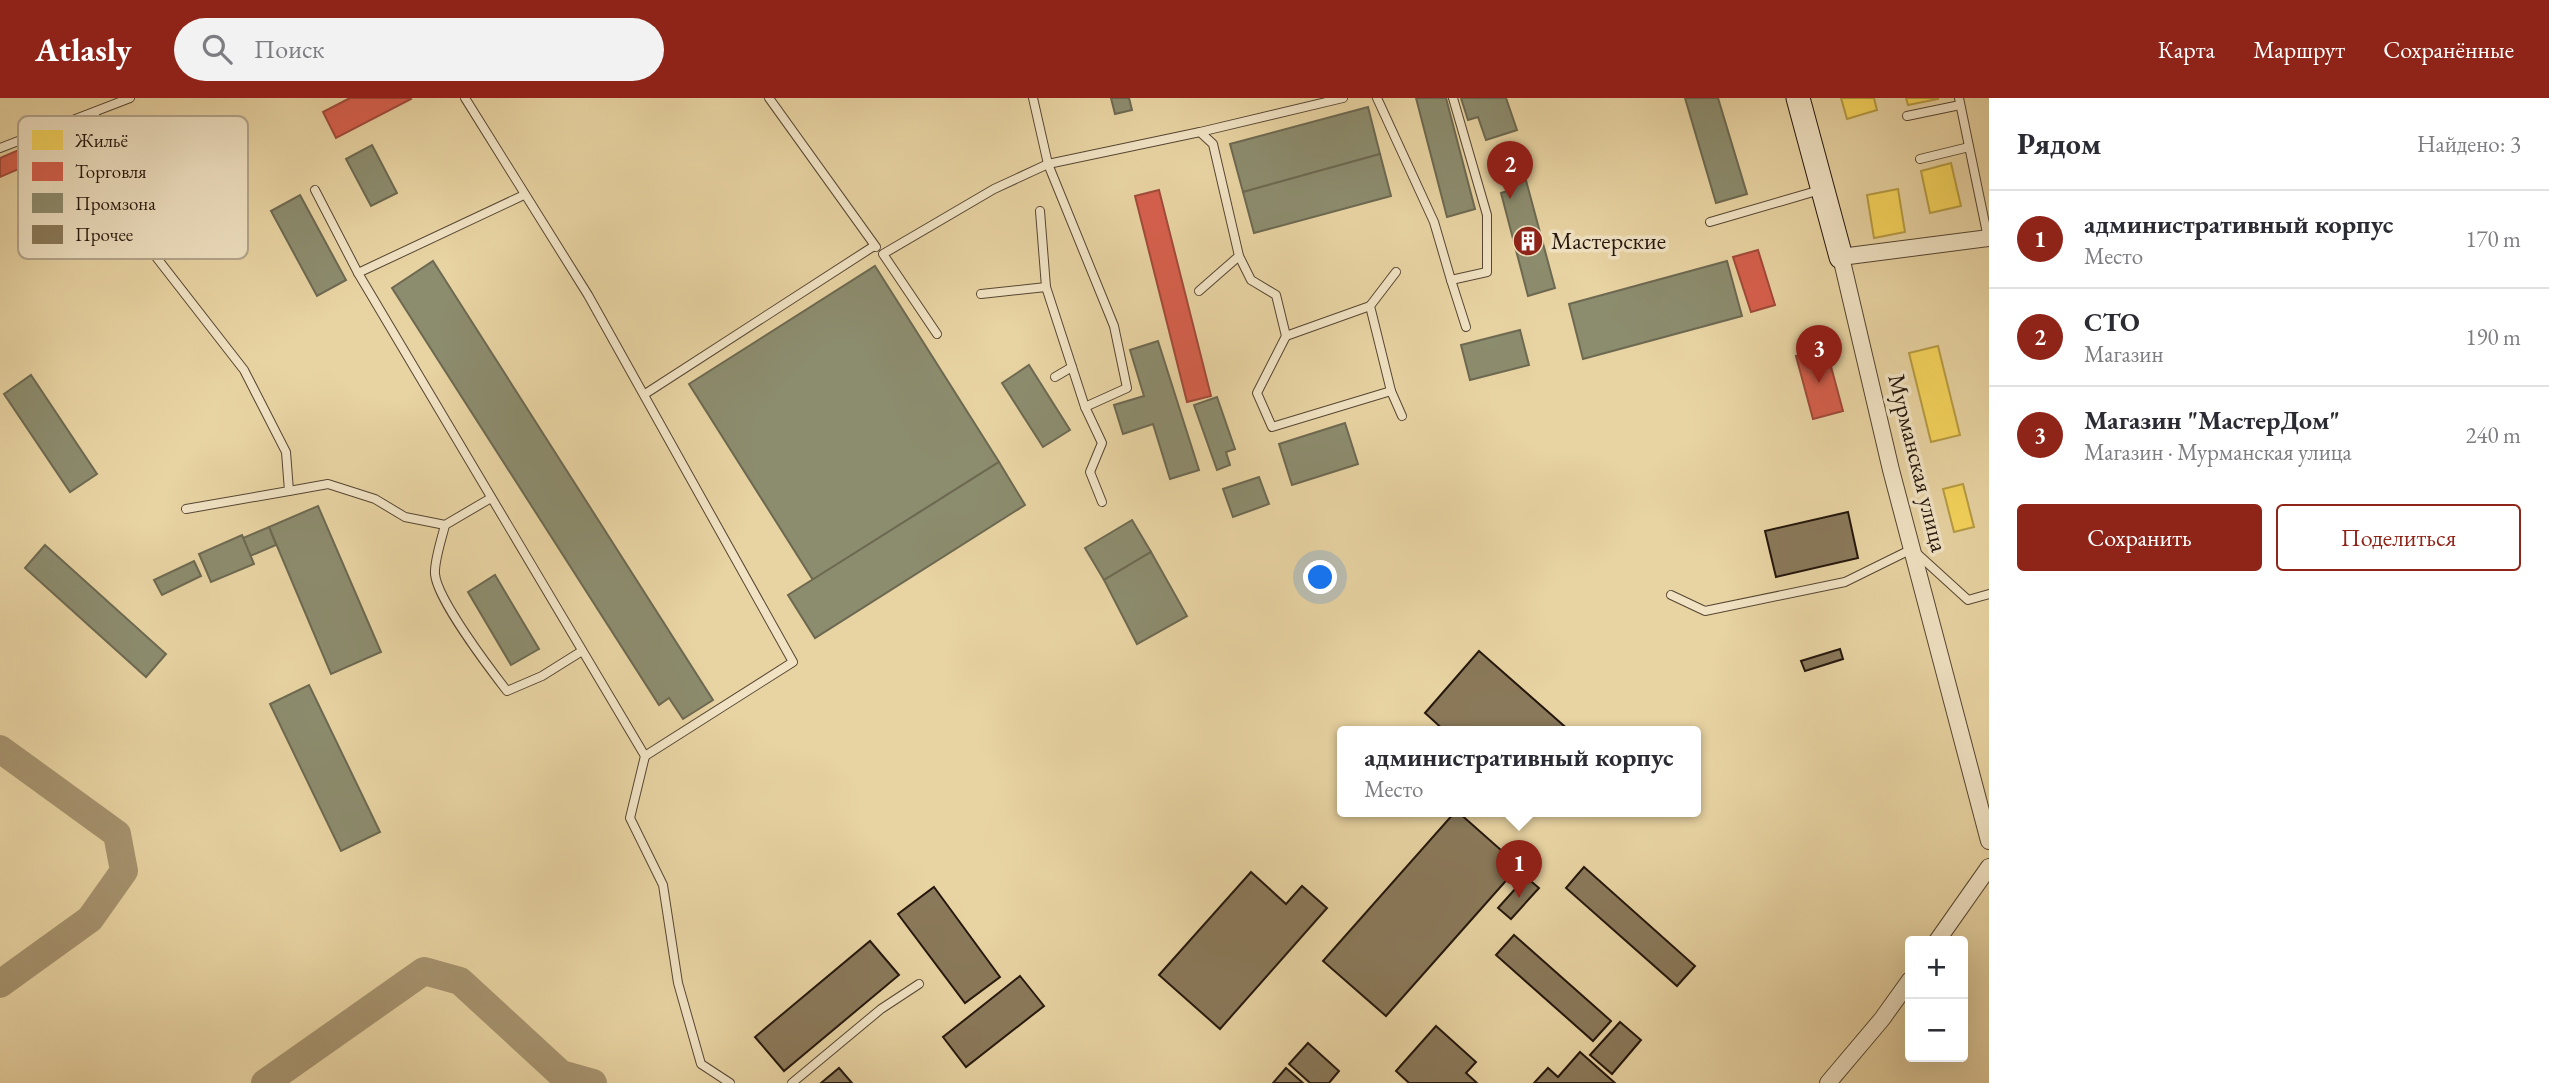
<!DOCTYPE html>
<html lang="ru">
<meta charset="utf-8">
<style>
:root{--surface:#fff;--page:#f2f2f3;--text:#2b2b33;--muted:#7c7c81;--line:#e1e1e2;--accent:#8f2418}
body{margin:0;font-family:"EB Garamond",serif;background:var(--page);color:var(--text)}
.controls{position:absolute;right:21px;bottom:21px;display:grid;overflow:hidden;border-radius:7px;box-shadow:0 7px 28px #0002}
.controls button{width:63px;height:63px;display:grid;place-items:center;padding:0;border:0;border-bottom:2px solid var(--line);background:var(--surface);color:var(--text);font:35px sans-serif}
.you{position:absolute;left:1321px;top:480px;width:24px;height:24px;margin:-18px;border:5px solid #fff;border-radius:50%;background:#1a73e8;box-shadow:0 0 0 10px #1a73e833}
.badge{display:grid;place-items:center;width:46px;height:46px;border-radius:50%;background:var(--accent);color:#fff;font-size:23px;font-weight:700}
.pin{position:absolute;translate:-50% -58px;filter:drop-shadow(0 2px 4px #0008)}
.pin::after{content:'';position:absolute;top:37px;width:24px;height:21px;background:inherit;clip-path:polygon(0 0,100% 0,50% 100%)}
.popup{position:absolute;left:1337px;top:628px;width:364px;height:91px;box-sizing:border-box;display:grid;place-content:center;border-radius:7px;background:var(--surface);filter:drop-shadow(0 2px 5px #0005);font-size:23px;white-space:nowrap;color:var(--muted)}
.popup b{font-size:26px;color:var(--text)}
.popup::after{content:'';position:absolute;left:50%;top:100%;margin-left:-14px;border:14px solid transparent;border-top-color:var(--surface)}
.list{margin:0;padding:0;list-style:none}
h2{display:flex;justify-content:space-between;align-items:center;height:91px;margin:0;padding:0 28px;font-size:30px}
h2 small{font-size:23px;font-weight:400;color:var(--muted)}
.list li{display:grid;grid-template-columns:46px 1fr auto;gap:21px;align-items:center;box-sizing:border-box;height:98px;padding:0 28px;border-top:2px solid var(--line)}
.list b{display:block;font-size:26px;white-space:nowrap}
.list p{margin:0;font-size:23px;white-space:nowrap;color:var(--muted)}
.list em{font-size:23px;font-style:normal;color:var(--muted)}
.actions{display:flex;gap:14px;padding:21px 28px}
.actions a{flex:1;padding:16px 0;border:2px solid var(--accent);border-radius:7px;text-align:center;font-size:24px;color:var(--accent)}
.actions .main{background:var(--accent);color:#fff}
.icon{flex:none;width:38px;height:38px;fill:none;stroke:currentColor;stroke-width:2;stroke-linecap:round;stroke-linejoin:round}
.map{position:relative;flex:none;width:1989px;height:985px;overflow:hidden}
header{display:flex;align-items:center;gap:42px;box-sizing:border-box;height:98px;padding:0 35px;background:var(--accent);color:#fff}
header strong{font-size:33px}
nav{display:flex;gap:38px;margin-inline-start:auto;font-size:24px}
.search{width:490px;height:63px;background:var(--page);display:flex;align-items:center;gap:18px;box-sizing:border-box;padding:0 24px;border-radius:38px;color:var(--muted);font-size:26px}
main{display:flex}
aside{flex:1;background:var(--surface)}
.map>svg:first-child{display:block}
.homes{fill:#f6d55c;stroke:#b79c44;stroke-width:2}
.shops{fill:#d6604d;stroke:#a14a3a;stroke-width:2}
.industry{fill:#8c8c6e;stroke:#6d6951;stroke-width:2}
.lines{fill:none;stroke-linecap:round;stroke-linejoin:round}
.river{stroke:#a6936f;stroke-width:28}
.building{fill:#8a795a;stroke:#25170d;stroke-width:2}
.lane-casing{stroke:#564632;stroke-width:10}
.street-casing{stroke:#564632;stroke-width:18}
.secondary-casing{stroke:#25170d;stroke-width:25}
.lane{stroke:#f0e2c3;stroke-width:8}
.street{stroke:#f0e2c3;stroke-width:16}
.secondary{stroke:#f0e2c3;stroke-width:23}
.labels{text-anchor:middle;stroke-width:7;stroke-linejoin:round;paint-order:stroke}
.poi-label{font-size:24px;fill:#25170d;stroke:#f0e2c3;text-anchor:start}
.street-label{font-size:24px;fill:#25170d;stroke:#f0e2c3}
.key{fill:#f0e2c3;stroke:#b3a58c;stroke-width:2}
.key-label{font-size:19px;fill:#25170d}
</style>
<header>
<strong>Atlasly</strong>
<div class="search"><svg class="icon" aria-label="search" viewBox="0 0 24 24"><circle cx="10" cy="10" r="6"/><path d="M15 15l6 6"/></svg>Поиск</div>
<nav><a>Карта</a><a>Маршрут</a><a>Сохранённые</a></nav>
</header>
<main>
<div class="map">
<svg width="1989" height="985" viewBox="0 0 1989 985">
<rect width="100%" height="100%" fill="#e8d3a2"/>
<filter id="stains"><feTurbulence type="fractalNoise" baseFrequency=".00286" numOctaves="4"/><feColorMatrix values="0 0 0 0 .2 0 0 0 0 .09 0 0 0 0 .02 0 0 0 .5 -.17"/></filter>
<radialGradient id="worn" r=".72"><stop offset=".6" stop-color="#630" stop-opacity="0"/><stop offset="1" stop-color="#630" stop-opacity=".3"/></radialGradient>
<g class="homes">
<path d="M1841 0H1874L1877 12 1847 21Z"/>
<path d="M1906 0H1938V1L1908 7Z"/>
<path d="M1951 65 1961 108 1930 115 1921 73Z"/>
<path d="M1898 91 1905 134 1874 140 1867 97Z"/>
<path d="M1938 248 1960 337 1931 344 1909 255Z"/>
<path d="M1963 386 1974 429 1954 434 1943 391Z"/>
</g>
<g class="shops">
<path d="M350 0H410L411 1 336 40 323 14Z"/>
<path d="M35 45 42 61 0 79V60Z"/>
<path d="M1159 92 1211 298 1187 304 1135 98Z"/>
<path d="M1758 152 1775 207 1751 214 1733 159Z"/>
<path d="M1826 250 1843 313 1813 321 1796 258Z"/>
</g>
<g class="industry">
<path d="M1111 0H1129L1132 12 1115 16Z"/>
<path d="M1416 0H1446L1475 111 1447 119Z"/>
<path d="M1461 0H1506L1517 32 1486 42 1478 19 1468 22Z"/>
<path d="M1685 0H1718L1747 96 1716 105Z"/>
<path d="M1368 9 1380 56 1243 94 1230 46Z"/>
<path d="M372 47 397 95 371 108 346 61Z"/>
<path d="M1380 56 1391 98 1254 135 1243 94Z"/>
<path d="M156 68 168 95 141 106 130 79Z"/>
<path d="M1524 75 1555 190 1528 198 1501 95 1514 91 1511 79Z"/>
<path d="M300 97 346 182 317 198 271 113Z"/>
<path d="M433 163 713 602 683 621 669 600 659 607 392 190Z"/>
<path d="M1727 163 1742 218 1583 261 1569 206Z"/>
<path d="M875 168 999 364 813 482 689 286Z"/>
<path d="M1520 232 1529 267 1470 282 1461 247Z"/>
<path d="M1158 243 1199 372 1170 381 1153 326 1123 336 1114 307 1144 298 1130 252Z"/>
<path d="M1029 267 1070 332 1043 349 1002 285Z"/>
<path d="M31 277 97 376 70 394 4 296Z"/>
<path d="M1217 299 1235 351 1226 354 1230 367 1217 372 1194 307Z"/>
<path d="M1345 325 1358 366 1292 387 1279 346Z"/>
<path d="M999 364 1025 407 815 540 788 497Z"/>
<path d="M1259 379 1269 406 1233 419 1223 391Z"/>
<path d="M318 408 381 554 331 576 269 429Z"/>
<path d="M1132 422 1151 454 1104 482 1085 450Z"/>
<path d="M269 429 276 447 250 458 243 440Z"/>
<path d="M242 437 254 466 211 484 199 456Z"/>
<path d="M45 447 166 556 146 579 25 470Z"/>
<path d="M1151 454 1187 518 1137 546 1104 482Z"/>
<path d="M194 463 201 478 162 497 154 482Z"/>
<path d="M495 477 539 551 511 567 468 494Z"/>
<path d="M309 587 380 734 341 753 270 606Z"/>
</g>
<g class="lines">
<g class="river">
<path d="M0 651 117 736 124 773 90 821 0 886"/>
<path d="M265 985 424 873 460 883 561 976 593 985"/>
</g>
</g>
<g class="building">
<path d="M1848 414 1858 460 1776 479 1765 433Z"/>
<path d="M1840 551 1843 561 1805 573 1801 563Z"/>
<path d="M1479 553 1571 634H1446L1425 615Z"/>
<path d="M1455 714H1458L1519 768 1386 918 1323 863Z"/>
<path d="M1584 769 1695 868 1677 888 1566 790Z"/>
<path d="M1251 774 1286 806 1302 788 1327 810 1220 931 1159 877Z"/>
<path d="M1526 779 1539 790 1511 821 1498 810Z"/>
<path d="M934 789 1000 879 965 905 898 816Z"/>
<path d="M1514 837 1611 923 1593 943 1496 857Z"/>
<path d="M870 843 899 877 784 973 755 939Z"/>
<path d="M1020 878 1044 908 966 969 943 939Z"/>
<path d="M1620 924 1641 942 1612 976 1590 957Z"/>
<path d="M1436 928 1476 964 1466 975 1477 985H1409L1396 973Z"/>
<path d="M1308 945 1339 973 1329 985H1310L1289 966Z"/>
<path d="M1580 954 1615 985H1534L1548 970 1558 979Z"/>
<path d="M839 970 852 985H821Z"/>
<path d="M1286 970 1303 985H1273Z"/>
</g>
<g class="lines">
<g class="lane-casing">
<g id="lane">
<path d="M465 0 588 197 793 564 645 658"/>
<path d="M769 0 876 149"/>
<path d="M1033 0 1048 66 1200 34 1213 46 1239 158 1199 193"/>
<path d="M1377 0 1434 124 1451 182 1487 174V117L1453 0"/>
<path d="M1959 0 1988 140"/>
<path d="M94 15 153 155 244 272 286 354 289 393 186 411"/>
<path d="M1907 18 1960 7"/>
<path d="M1200 34 1343 0"/>
<path d="M0 50 130 0"/>
<path d="M1920 61 1969 49"/>
<path d="M315 92 358 175 645 658 630 720 663 787 678 885 701 966 730 985"/>
<path d="M1710 124 1820 92"/>
<path d="M1239 158 1251 182 1276 197 1286 238 1257 295 1272 329 1391 293"/>
<path d="M1396 174 1370 208 1391 293 1402 318"/>
<path d="M358 175 524 97"/>
<path d="M1451 182 1466 229"/>
<path d="M981 196 1046 189"/>
<path d="M937 236 883 156 994 91 1048 66 1114 228 1127 290 1085 309 1046 189 1040 113"/>
<path d="M1286 238 1370 208"/>
<path d="M1055 279 1072 269"/>
<path d="M645 296 874 148"/>
<path d="M1085 309 1102 345 1090 374 1102 404"/>
<path d="M289 393 328 386 375 401 405 419 445 427 491 400"/>
<path d="M445 427C442 440 434 463 435 476 437 501 490 571 507 593L542 578 582 553"/>
<path d="M1671 497 1705 513 1845 484 1912 451 1968 502 1989 496"/>
<path d="M792 985 881 911 919 886"/>
</g>
</g>
<g class="street-casing">
<g id="street">
<path d="M1989 140 1841 159 1891 372 1989 743"/>
<path d="M1937 843 1989 769"/>
<path d="M1828 985 1882 921 1910 882"/>
</g>
</g>
<g class="secondary-casing">
<path id="secondary" d="M1798 0 1841 159"/>
</g>
<use href="#lane" class="lane"/>
<use href="#street" class="street"/>
<use href="#secondary" class="secondary"/>
</g>
<defs>
<g id="building-disc" transform="scale(1.575)"><circle r="9.5" fill="#8f2418" stroke="#f0e2c3"/><path d="M-4-6H4V6H1V3H-1V6H-4ZM-2.5-4.3h1.7v1.8h-1.7ZM.8-4.3h1.7v1.8H.8ZM-2.5-1h1.7V.8h-1.7ZM.8-1h1.7V.8H.8Z" fill="#fff"/></g>
</defs>
<g fill-rule="evenodd">
<use href="#building-disc" x="1528" y="143"/>
</g>
<g class="labels">
<g class="poi-label">
<text x="1551" y="151">Мастерские</text>
</g>
<g class="street-label">
<text transform="translate(1918 365) rotate(76)" y="8">Мурманская улица</text>
</g>
</g>
<rect x="18" y="18" width="230" height="143" rx="10" class="key"/>
<rect x="32" y="32" width="31" height="20" fill="#f6d55c"/>
<rect x="32" y="64" width="31" height="19" fill="#d6604d"/>
<rect x="32" y="95" width="31" height="20" fill="#8c8c6e"/>
<rect x="32" y="127" width="31" height="19" fill="#8a795a"/>
<g class="key-label">
<text x="75" y="49">Жильё</text>
<text x="75" y="80">Торговля</text>
<text x="75" y="112">Промзона</text>
<text x="75" y="143">Прочее</text>
</g>
<rect width="100%" height="100%" filter="url(#stains)"/>
<rect width="100%" height="100%" fill="url(#worn)"/>
</svg>
<div class="controls">
<button>+</button>
<button>−</button>
</div>
<div class="you"></div>
<div class="pin badge" style="left:1519px;top:800px">1</div>
<div class="popup"><b>административный корпус</b>Место</div>
<div class="pin badge" style="left:1510px;top:101px">2</div>
<div class="pin badge" style="left:1819px;top:285px">3</div>
</div>
<aside>
<h2>Рядом<small>Найдено: 3</small></h2>
<ul class="list">
<li><span class="badge">1</span><div><b>административный корпус</b><p>Место</p></div><em>170 m</em></li>
<li><span class="badge">2</span><div><b>СТО</b><p>Магазин</p></div><em>190 m</em></li>
<li><span class="badge">3</span><div><b>Магазин &quot;МастерДом&quot;</b><p>Магазин · Мурманская улица</p></div><em>240 m</em></li>
</ul>
<div class="actions"><a class="main">Сохранить</a><a>Поделиться</a></div>
</aside>
</main>
